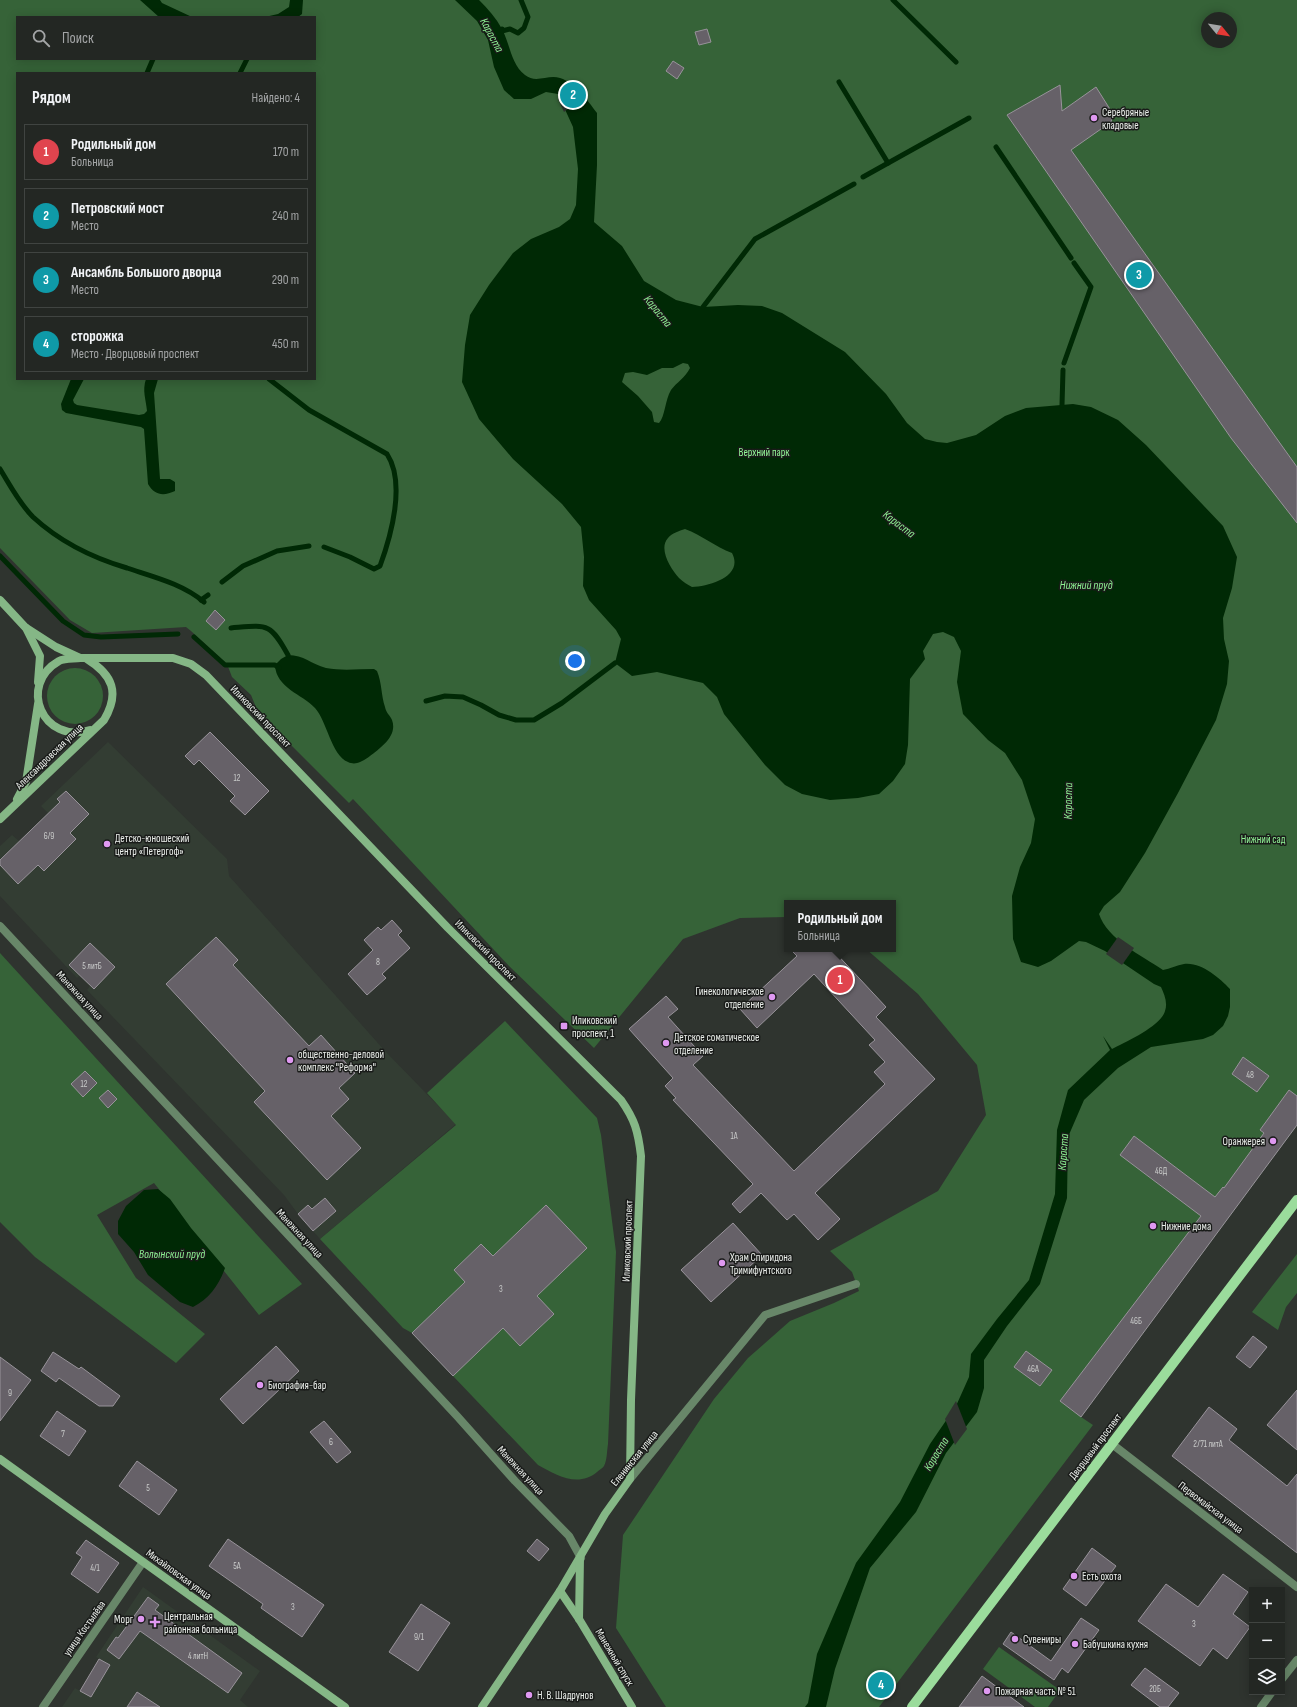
<!DOCTYPE html>
<html lang="ru">
<meta charset="utf-8">
<style>
:root{--surface:#232723;--page:#2f3330;--text:#f1f3f6;--muted:#a3a5a6;--line:#404441;--accent:#95b2f1}
body{margin:0;font-family:"Sofia Sans Condensed",sans-serif;background:var(--page);color:var(--text)}
.controls{position:absolute;right:12px;bottom:12px;display:grid;overflow:hidden;border-radius:0px;box-shadow:0 2px 10px #0003}
.controls button{width:36px;height:36px;display:grid;place-items:center;padding:0;border:0;border-bottom:1px solid var(--line);background:var(--surface);color:var(--text);font:20px sans-serif}
.compass{position:absolute;left:1201px;top:12px;width:36px;height:36px;border-radius:50%;background:var(--surface);box-shadow:0 2px 10px #0003;rotate:120deg}
.you{position:absolute;left:575px;top:661px;width:14px;height:14px;margin:-10px;border:3px solid #fff;border-radius:50%;background:#1a73e8;box-shadow:0 0 0 6px #1a73e833}
.badge{display:grid;place-items:center;width:26px;height:26px;border-radius:50%;background:var(--accent);color:#fff;font-size:13px;font-weight:700}
.pin{position:absolute;translate:-50% -50%;border:2px solid #fff;box-shadow:0 1px 4px #0006}
.popup{position:absolute;left:784px;top:900px;width:112px;height:52px;box-sizing:border-box;display:grid;place-content:center;border-radius:0px;background:var(--surface);filter:drop-shadow(0 1px 3px #0005);font-size:13px;white-space:nowrap;color:var(--muted)}
.popup b{font-size:15px;color:var(--text)}
.popup::after{content:'';position:absolute;left:50%;top:100%;margin-left:-8px;border:8px solid transparent;border-top-color:var(--surface)}
.list{margin:0;padding:0;list-style:none}
h2{display:flex;justify-content:space-between;align-items:center;height:52px;margin:0;padding:0 16px;font-size:17px}
h2 small{font-size:13px;font-weight:400;color:var(--muted)}
.list li{display:grid;grid-template-columns:26px 1fr auto;gap:12px;align-items:center;box-sizing:border-box;height:56px;margin:0 8px 8px;padding:0 8px;border:1px solid var(--line);border-radius:0px}
.list b{display:block;font-size:15px;white-space:nowrap}
.list p{margin:0;font-size:13px;white-space:nowrap;color:var(--muted)}
.list em{font-size:13px;font-style:normal;color:var(--muted)}
.icon{flex:none;width:22px;height:22px;fill:none;stroke:currentColor;stroke-width:2;stroke-linecap:round;stroke-linejoin:round}
.map{position:relative;flex:none;width:1297px;height:1707px;overflow:hidden}
.search{position:absolute;background:var(--surface);box-shadow:0 2px 10px #0003;left:16px;top:16px;width:300px;height:44px;display:flex;align-items:center;gap:10px;box-sizing:border-box;padding:0 14px;border-radius:0px;color:var(--muted);font-size:15px}
.panel{position:absolute;background:var(--surface);box-shadow:0 2px 10px #0003;left:16px;top:72px;width:300px;height:308px;border-radius:0px}
.map>svg:first-child{display:block}
.built{fill:#333d33}
.green{fill:#366338;fill-rule:evenodd}
.water{fill:#002905;fill-rule:evenodd}
.pier{fill:#2f342f}
.lines{fill:none;stroke-linecap:round;stroke-linejoin:round}
.stream{stroke:#002905;stroke-width:5}
.building{fill:#666168;stroke:#98939a}
.street{stroke:#688769;stroke-width:8}
.secondary{stroke:#85b786;stroke-width:8}
.primary{stroke:#9bdc9c;stroke-width:10}
.poi-dot{fill:#df98f1;stroke:#191b19;stroke-width:1.5}
.labels{text-anchor:middle;stroke-width:3;stroke-linejoin:round;paint-order:stroke}
.number-label{font-size:9px;fill:#c9cbca}
.poi-label{font-size:11px;fill:#eaeeea;stroke:#191b19;text-anchor:start}
.park-label{font-size:11px;fill:#92f597;stroke:#191b19}
.street-label{font-size:11px;fill:#eaeeea;stroke:#191b19}
.water-label{font-size:12px;font-style:italic;fill:#8ef193;stroke:#191b19}
</style>
<div class="map">
<svg width="1297" height="1707" viewBox="0 0 1297 1707">
<rect width="100%" height="100%" fill="#2f342f"/>
<g class="built">
<path d="M108 742 227 859 229 876 385 1051 456 1124 320 1239 298 1214 284 1195 87 990 90 986 79 976 77 978 0 896V846L12 835 19 841 48 813 41 806Z"/>
<path d="M143 1587 260 1671 240 1700 248 1707H62L75 1688 80 1691 99 1659 96 1657Z"/>
</g>
<g class="green">
<path d="M0 0H1297V1125L1081 1417 1093 1425 879 1707H666L616 1628 623 1535 714 1399 748 1358 790 1321 834 1303 859 1291 852 1272 830 1251 938 1191 986 1115 977 1065 918 994 866 949H893V903H787V917L740 918 683 939 594 1048 509 966 353 799 349 803 258 712 251 695 232 677 227 664 191 631 186 627 92 633 70 620 0 548ZM17 17H315V59H17ZM1207 18H1231V42H1207ZM17 73H315V379H17Z"/>
<circle cx="75" cy="696" r="28"/>
<path d="M0 953 302 1284 259 1315 154 1183 97 1215 136 1278 205 1334 176 1363 35 1257 0 1222Z"/>
<path d="M505 1021 597 1118 601 1135 616 1252 608 1444C607 1450 607 1461 604 1466 603 1468 599 1470 597 1472 578 1488 556 1475 538 1465L412 1333 403 1328 320 1239 456 1125 427 1093Z"/>
<path d="M1297 1254V1293L1286 1307 1278 1330 1252 1312Z"/>
<path d="M999 1647 1060 1690 1048 1707H1035L983 1669Z"/>
</g>
<g class="water">
<path d="M140 0H160L162 3 192 17H159Z"/>
<path d="M290 0H303L302 14 298 17H265L278 14 289 7Z"/>
<path d="M455 0H479C488 9 496 18 502 29 510 44 511 64 525 75 536 84 548 74 560 78 576 83 587 100 597 113V165L594 222 622 246 644 281 676 300 703 307 738 305 762 306 782 313 845 352 886 394 907 423 925 439 937 442 947 443 976 435 1005 416 1026 408 1073 404 1091 407 1118 420 1146 445 1223 526 1237 557 1232 588 1223 618 1224 639 1229 661 1227 684 1216 720 1178 793 1145 853 1120 892 1104 906 1099 914C1107 939 1142 956 1163 970 1170 969 1177 965 1184 964 1202 962 1219 978 1230 989V1007L1228 1016 1223 1026 1213 1035 1203 1039 1151 1047 1118 1068 1084 1100 1068 1137 1067 1198 1040 1284 1007 1326 984 1360V1388L977 1412 946 1453 916 1512 870 1568 835 1669 826 1707H805L808 1703 817 1654 856 1563 900 1502 930 1444 956 1406 969 1377 971 1354 997 1319 1029 1280 1055 1194 1057 1130 1068 1090 1110 1050 1103 1036 1112 1049C1126 1042 1161 1026 1165 1011 1168 1002 1164 994 1161 987L1154 984 1105 951 1086 942 1079 941 1051 961 1038 967 1021 962 1013 939 1012 896 1020 867 1031 843 1035 819 1022 780 1005 753 988 740 963 714 957 682 961 651 954 637 943 632 933 634 923 651 925 659 910 679 908 745 905 764 893 781 879 794 858 798 830 800 802 794 785 785 765 765 724 714 717 697 703 683 657 672 632 676 615 663 621 639 616 630 589 600 583 586 584 557 581 527 562 504 513 459 479 419 462 382 465 345 470 315 489 285 513 253 531 239 559 227 570 219 576 205 578 169 573 127 558 94 546 92 531 99H514L504 90 494 67 488 40 477 21ZM683 363 688 364 690 368C685 378 677 382 671 390 665 400 665 417 659 423L654 422 652 412 638 396 622 382 625 373 633 372 647 375 662 368H673ZM685 529C702 535 715 547 732 553 744 576 710 586 692 587 688 585 683 582 679 578 671 569 658 549 668 538 672 533 679 531 685 529Z"/>
<path d="M71 379H84L73 400 74 403 77 405 139 415 144 414 147 411C146 399 142 391 146 379H158L154 393 160 479H170L175 482V491C164 496 155 496 148 484L144 429 141 427 66 413 62 410 61 404Z"/>
<path d="M288 655C304 655 311 664 326 668 342 671 358 669 374 669L377 671C382 683 381 695 385 707 386 713 390 715 392 720 398 736 380 748 370 756 363 761 356 766 348 762 331 755 327 721 315 708 302 694 276 688 275 665L281 659Z"/>
<path d="M158 1189 170 1199 191 1228 225 1268C219 1285 209 1299 193 1307L180 1302 148 1275 134 1252 118 1234V1221L126 1206 144 1190Z"/>
</g>
<g class="pier">
<path d="M575 83 585 95 564 112 558 99Z"/>
<path d="M1118 937 1134 948 1122 965 1106 954Z"/>
<path d="M956 1401 967 1429 955 1445 945 1419Z"/>
</g>
<g class="lines">
<g class="stream">
<path d="M893 0 956 62"/>
<path d="M502 29V31L510 29 518 33 524 28 528 17 521 0"/>
<path d="M147 73 153 59"/>
<path d="M240 73 247 59"/>
<path d="M839 82 888 163"/>
<path d="M996 147 1071 258"/>
<path d="M863 177 969 118"/>
<path d="M703 307 755 239 854 184"/>
<path d="M1064 363 1091 287 1074 263"/>
<path d="M269 379 309 410 387 454C406 483 391 536 380 566L374 569 350 557 324 547"/>
<path d="M1062 405 1063 370"/>
<path d="M0 469C10 485 19 503 33 517 59 541 93 558 127 568 154 577 183 584 204 602"/>
<path d="M0 556 63 621 84 635 101 637 178 634"/>
<path d="M222 582 243 566 277 551 309 546"/>
<path d="M201 600 208 595"/>
<path d="M231 628C267 625 270 622 288 655"/>
<path d="M194 637 225 665H275L279 668"/>
<path d="M426 701 445 696 463 697 481 705 499 715 516 720H534L562 703 615 663"/>
</g>
</g>
<g class="building">
<path d="M707 29 711 42 699 45 695 32Z"/>
<path d="M673 61 684 68 677 79 666 71Z"/>
<path d="M1060 85 1062 111 1096 87 1113 114 1111 122 1071 150 1297 467V523L1231 438 1007 115Z"/>
<path d="M215 610 225 620 216 630 206 621Z"/>
<path d="M210 732 269 791 245 815 230 801 235 796 199 760 194 765 185 756Z"/>
<path d="M66 791 89 814 70 833 76 839 44 871 38 865 18 884 0 865V860L60 802 57 799Z"/>
<path d="M392 920 402 931 398 935 410 948 382 974 386 978 367 995 348 974 373 950 364 940 378 927 381 930Z"/>
<path d="M216 937 238 960 233 965 309 1046 321 1035 355 1073 339 1088 349 1099 331 1116 361 1148 327 1180 254 1102 265 1091 166 984Z"/>
<path d="M90 943 115 967 94 989 69 965Z"/>
<path d="M790 949H832L886 1007 876 1017 935 1079 815 1193 840 1219 818 1240 794 1214 787 1220 761 1193 740 1213 732 1204 753 1184 673 1100 676 1098 665 1086 673 1078 629 1029 666 996 678 1009 668 1017 703 1056 693 1065 794 1171 885 1084 874 1072 885 1062 869 1045 875 1040 814 974 757 1028 740 1009 797 956Z"/>
<path d="M1243 1057 1269 1076 1257 1092 1232 1074Z"/>
<path d="M85 1071 97 1083 83 1097 71 1084Z"/>
<path d="M108 1090 117 1099 108 1108 99 1098Z"/>
<path d="M1289 1090 1297 1096V1125L1081 1417 1060 1401 1201 1216 1120 1155 1134 1136 1215 1197 1223 1187 1224 1188 1264 1133 1260 1130Z"/>
<path d="M325 1198 336 1211 313 1231 298 1214 308 1205 312 1209Z"/>
<path d="M546 1205 587 1248 537 1296 554 1314 520 1346 503 1328 453 1376 412 1333 465 1282 454 1270 481 1244 493 1256Z"/>
<path d="M733 1223 762 1255 711 1302 681 1270Z"/>
<path d="M1253 1336 1267 1347 1250 1368 1236 1357Z"/>
<path d="M276 1346 299 1371 243 1424 220 1399Z"/>
<path d="M1026 1351 1052 1370 1040 1386 1014 1367Z"/>
<path d="M53 1352 79 1369 81 1367 120 1396 113 1406H99L59 1378 56 1382 41 1371Z"/>
<path d="M0 1357 31 1380 0 1421Z"/>
<path d="M1297 1390V1450L1267 1425Z"/>
<path d="M1209 1407 1237 1429 1229 1440 1287 1486 1297 1474V1553L1172 1456Z"/>
<path d="M57 1411 86 1431 69 1456 40 1436Z"/>
<path d="M324 1421 351 1452 337 1463 310 1432Z"/>
<path d="M137 1461 177 1490 159 1515 119 1486Z"/>
<path d="M228 1539 324 1605 302 1637 261 1608 263 1604 209 1566Z"/>
<path d="M537 1539 549 1549 539 1561 527 1551Z"/>
<path d="M86 1540 119 1563 98 1593 71 1574 82 1557 76 1553Z"/>
<path d="M1092 1548 1116 1566 1086 1606 1063 1589Z"/>
<path d="M1223 1574 1248 1592 1233 1614 1250 1627 1227 1659 1213 1648 1200 1666 1138 1621 1166 1584 1198 1607Z"/>
<path d="M148 1597 159 1605 155 1610 242 1673 228 1693 140 1631 119 1659 107 1650 116 1637 118 1638Z"/>
<path d="M421 1604 450 1623 418 1671 389 1652Z"/>
<path d="M1081 1618 1099 1630 1068 1673 1062 1668 1054 1680 1003 1644 1011 1632 1051 1661Z"/>
<path d="M99 1659 110 1665 91 1697 80 1691Z"/>
<path d="M1145 1668 1179 1693 1168 1707H1160L1131 1685Z"/>
<path d="M879 1676 890 1684 882 1694 871 1686Z"/>
<path d="M982 1676 1024 1707H959Z"/>
<path d="M137 1692 160 1707H127Z"/>
</g>
<g class="lines">
<g class="street">
<path d="M0 926 457 1416 515 1481 569 1536 581 1558"/>
<path d="M1112 1444 1297 1587"/>
<path d="M630 1479 765 1315 856 1284"/>
<path d="M1282 1679 1297 1660"/>
<path d="M43 1707 143 1562"/>
<path d="M1261 1707 1272 1692"/>
</g>
<g class="secondary">
<path d="M0 600 25 627 56 647 80 658H173L191 664 206 675 448 928 621 1100C635 1120 638 1131 641 1156L631 1400 630 1479 605 1514 560 1591 482 1707"/>
<path d="M26 628 40 656 38 682"/>
<path d="M80 658C74 659 65 658 59 661 17 685 43 745 90 730"/>
<path d="M17 799 26 782 38 704"/>
<path d="M0 819 104 720C120 693 113 675 87 659"/>
<path d="M0 1459 345 1707"/>
<path d="M560 1591 579 1619 632 1707"/>
<path d="M579 1619 580 1558"/>
</g>
<path class="primary" d="M912 1707 1297 1200"/>
</g>
<g class="poi-dot">
<circle cx="1094" cy="118" r="4"/>
<circle cx="107" cy="844" r="4"/>
<circle cx="772" cy="997" r="4"/>
<rect x="560" y="1022" width="8" height="8" rx="2"/>
<circle cx="666" cy="1043" r="4"/>
<circle cx="290" cy="1060" r="4"/>
<circle cx="1273" cy="1141" r="4"/>
<circle cx="1153" cy="1226" r="4"/>
<circle cx="722" cy="1263" r="4"/>
<circle cx="260" cy="1385" r="4"/>
<circle cx="1074" cy="1576" r="4"/>
<circle cx="141" cy="1619" r="4"/>
<path d="M153 1616h4v4h4v4h-4v4h-4v-4h-4v-4h4z"/>
<circle cx="1015" cy="1639" r="4"/>
<circle cx="1075" cy="1644" r="4"/>
<circle cx="987" cy="1691" r="4"/>
<circle cx="529" cy="1695" r="4"/>
</g>
<g class="labels">
<g class="number-label">
<text x="237" y="781">12</text>
<text x="49" y="839">6/9</text>
<text x="378" y="965">8</text>
<text x="92" y="969">5 литБ</text>
<text x="1250" y="1078">48</text>
<text x="84" y="1087">12</text>
<text x="734" y="1139">1А</text>
<text x="1161" y="1174">46Д</text>
<text x="501" y="1292">3</text>
<text x="1136" y="1324">46Б</text>
<text x="1033" y="1372">46А</text>
<text x="10" y="1396">9</text>
<text x="63" y="1437">7</text>
<text x="331" y="1445">6</text>
<text x="1208" y="1447">2/71 литА</text>
<text x="148" y="1491">5</text>
<text x="237" y="1569">5А</text>
<text x="95" y="1571">4/1</text>
<text x="293" y="1610">3</text>
<text x="1194" y="1627">3</text>
<text x="419" y="1640">9/1</text>
<text x="198" y="1659">4 литН</text>
<text x="1155" y="1692">20Б</text>
</g>
<g class="poi-label">
<text x="1102" y="116">Серебряные<tspan x="1102" dy="13">кладовые</tspan></text>
<text x="115" y="842">Детско-юношеский<tspan x="115" dy="13">центр «Петергоф»</tspan></text>
<text x="764" y="995" text-anchor="end">Гинекологическое<tspan x="764" dy="13">отделение</tspan></text>
<text x="572" y="1024">Иликовский<tspan x="572" dy="13">проспект, 1</tspan></text>
<text x="674" y="1041">Детское соматическое<tspan x="674" dy="13">отделение</tspan></text>
<text x="298" y="1058">oбщеcтвенно-деловoй<tspan x="298" dy="13">кoмплeкc "Peфoрма"</tspan></text>
<text x="1265" y="1145" text-anchor="end">Оранжерея</text>
<text x="1161" y="1230">Нижние дома</text>
<text x="730" y="1261">Храм Спиридона<tspan x="730" dy="13">Тримифунтского</tspan></text>
<text x="268" y="1389">Биография-бар</text>
<text x="1082" y="1580">Есть охота</text>
<text x="164" y="1620">Центральная<tspan x="164" dy="13">районная больница</tspan></text>
<text x="133" y="1623" text-anchor="end">Морг</text>
<text x="1023" y="1643">Сувениры</text>
<text x="1083" y="1648">Бабушкина кухня</text>
<text x="995" y="1695">Пожарная часть № 51</text>
<text x="537" y="1699">Н. В. Шадрунов</text>
</g>
<g class="park-label">
<text x="764" y="456">Верхний парк</text>
<text x="1263" y="843">Нижний сад</text>
</g>
<g class="street-label">
<text transform="translate(261 716) rotate(46)" y="4">Иликовский проспект</text>
<text transform="translate(49 756) rotate(-44)" y="4">Александровская улица</text>
<text transform="translate(486 950) rotate(45)" y="4">Иликовский проспект</text>
<text transform="translate(80 995) rotate(47)" y="4">Манежная улица</text>
<text transform="translate(300 1233) rotate(47)" y="4">Манежная улица</text>
<text transform="translate(627 1241) rotate(-88)" y="4">Иликовский проспект</text>
<text transform="translate(1095 1446) rotate(-53)" y="4">Дворцовый проспект</text>
<text transform="translate(634 1458) rotate(-51)" y="4">Еленинская улица</text>
<text transform="translate(521 1470) rotate(47)" y="4">Манежная улица</text>
<text transform="translate(1211 1507) rotate(37)" y="4">Первомайская улица</text>
<text transform="translate(179 1574) rotate(36)" y="4">Михайловская улица</text>
<text transform="translate(84 1628) rotate(-55)" y="4">улица Костылёва</text>
<text transform="translate(615 1657) rotate(59)" y="4">Манежный спуск</text>
</g>
<g class="water-label">
<text transform="translate(492 35) rotate(62)" y="4">Караста</text>
<text transform="translate(658 311) rotate(51)" y="4">Караста</text>
<text transform="translate(899 524) rotate(37)" y="4">Караста</text>
<text x="1086" y="589">Нижний пруд</text>
<text transform="translate(1068 801) rotate(-89)" y="4">Караста</text>
<text transform="translate(1063 1152) rotate(-86)" y="4">Караста</text>
<text x="172" y="1258">Волынский пруд</text>
<text transform="translate(936 1454) rotate(-59)" y="4">Караста</text>
</g>
</g>
</svg>
<div class="controls">
<button>+</button>
<button>−</button>
<button><svg class="icon" aria-label="layers" viewBox="0 0 24 24"><path d="M12 4l9 5-9 5-9-5zM3 14l9 5 9-5"/></svg></button>
</div>
<svg class="compass" viewBox="-18 -18 36 36"><path d="M0-13l5 13h-10z" fill="#e53935"/><path d="M0 13l5-13h-10z" fill="#a3a5a6"/></svg>
<div class="you"></div>
<div class="pin badge" style="left:840px;top:980px;background:#e0444e">1</div>
<div class="popup"><b>Родильный дом</b>Больница</div>
<div class="pin badge" style="left:573px;top:95px;background:#0f9aa8">2</div>
<div class="pin badge" style="left:1139px;top:275px;background:#0f9aa8">3</div>
<div class="pin badge" style="left:881px;top:1685px;background:#0f9aa8">4</div>
<div class="search"><svg class="icon" aria-label="search" viewBox="0 0 24 24"><circle cx="10" cy="10" r="6"/><path d="M15 15l6 6"/></svg>Поиск</div>
<section class="panel">
<h2>Рядом<small>Найдено: 4</small></h2>
<ul class="list">
<li><span class="badge" style="background:#e0444e">1</span><div><b>Родильный дом</b><p>Больница</p></div><em>170 m</em></li>
<li><span class="badge" style="background:#0f9aa8">2</span><div><b>Петровский мост</b><p>Место</p></div><em>240 m</em></li>
<li><span class="badge" style="background:#0f9aa8">3</span><div><b>Ансамбль Большого дворца</b><p>Место</p></div><em>290 m</em></li>
<li><span class="badge" style="background:#0f9aa8">4</span><div><b>сторожка</b><p>Место · Дворцовый проспект</p></div><em>450 m</em></li>
</ul>
</section>
</div>
